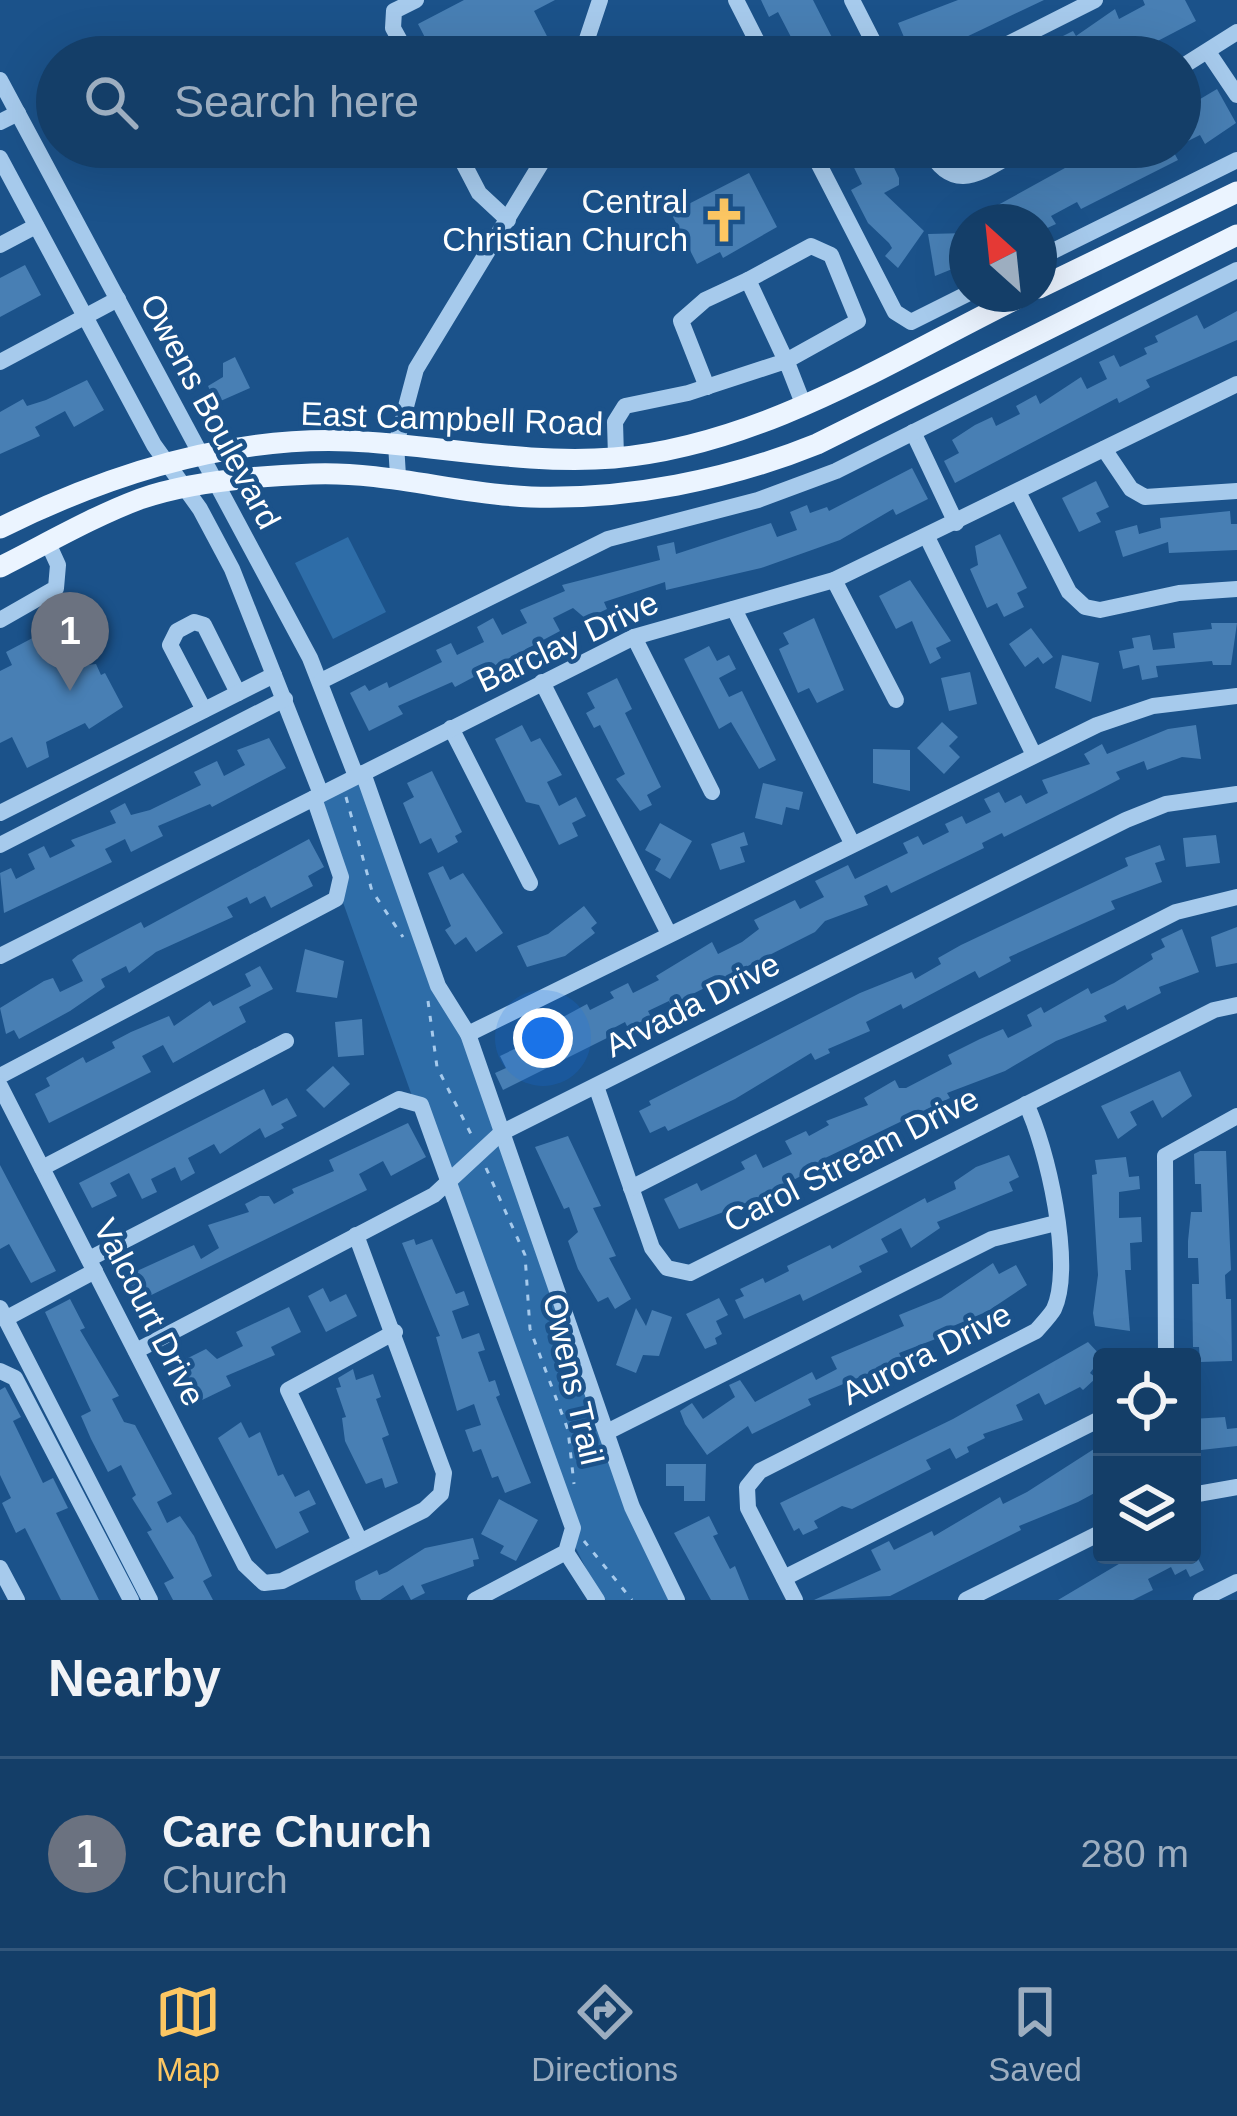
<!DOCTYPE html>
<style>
:root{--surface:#143e68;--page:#1d456e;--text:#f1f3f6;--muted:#9daec0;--line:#33577c;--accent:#fdc763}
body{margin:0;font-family:Helvetica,sans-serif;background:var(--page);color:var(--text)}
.controls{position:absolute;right:36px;bottom:36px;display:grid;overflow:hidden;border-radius:12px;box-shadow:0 12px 48px #0002}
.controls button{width:108px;height:108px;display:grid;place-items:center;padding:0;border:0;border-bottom:3px solid var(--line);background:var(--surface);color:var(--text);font:60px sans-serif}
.compass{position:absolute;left:949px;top:204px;width:108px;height:108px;border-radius:50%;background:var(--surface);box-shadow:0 12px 48px #0002;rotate:333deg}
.you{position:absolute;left:543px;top:1038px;width:42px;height:42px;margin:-30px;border:9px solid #fff;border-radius:50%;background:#1a73e8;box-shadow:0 0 0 18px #1a73e833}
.badge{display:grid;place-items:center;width:78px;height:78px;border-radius:50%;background:var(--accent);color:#fff;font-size:39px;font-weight:700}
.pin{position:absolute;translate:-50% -99px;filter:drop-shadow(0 3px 6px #0008)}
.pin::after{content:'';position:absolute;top:63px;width:42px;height:36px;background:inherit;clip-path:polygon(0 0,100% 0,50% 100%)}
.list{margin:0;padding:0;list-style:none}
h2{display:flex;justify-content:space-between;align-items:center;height:156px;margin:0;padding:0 48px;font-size:51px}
h2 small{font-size:39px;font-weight:400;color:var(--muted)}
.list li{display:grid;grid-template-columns:78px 1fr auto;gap:36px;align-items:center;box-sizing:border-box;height:192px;padding:0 48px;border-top:3px solid var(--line)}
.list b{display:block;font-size:45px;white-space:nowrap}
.list p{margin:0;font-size:39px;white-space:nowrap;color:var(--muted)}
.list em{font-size:39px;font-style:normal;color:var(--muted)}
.icon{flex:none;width:66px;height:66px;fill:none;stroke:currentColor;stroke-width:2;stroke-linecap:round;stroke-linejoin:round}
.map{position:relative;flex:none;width:1237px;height:1600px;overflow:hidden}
.search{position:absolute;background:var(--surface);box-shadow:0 12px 48px #0002;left:36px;right:36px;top:36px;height:132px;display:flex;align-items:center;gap:30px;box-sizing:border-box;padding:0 42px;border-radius:66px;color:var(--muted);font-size:45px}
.sheet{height:348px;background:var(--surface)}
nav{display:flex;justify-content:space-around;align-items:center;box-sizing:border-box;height:168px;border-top:3px solid var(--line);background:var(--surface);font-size:33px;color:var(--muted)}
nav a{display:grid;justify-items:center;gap:6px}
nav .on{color:var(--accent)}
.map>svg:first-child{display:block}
.green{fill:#2e6da8}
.building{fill:#487fb4}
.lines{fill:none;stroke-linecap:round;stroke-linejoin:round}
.path{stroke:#a6caec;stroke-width:3;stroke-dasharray:6 9;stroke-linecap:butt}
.minor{stroke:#a6caec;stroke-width:16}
.major{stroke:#ebf4ff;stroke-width:21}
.labels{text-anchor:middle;stroke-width:9;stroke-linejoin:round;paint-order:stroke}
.poi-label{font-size:33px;fill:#fff;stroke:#1b528a;text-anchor:end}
.street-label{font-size:33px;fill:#fff;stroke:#1b528a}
</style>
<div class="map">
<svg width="1237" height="1600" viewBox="0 0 1237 1600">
<rect width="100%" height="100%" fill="#1b528a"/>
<g class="green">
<path d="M348 537 386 612 333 639 295 563Z"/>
<path d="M372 777 632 1515 675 1600H602L567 1531 309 807Z"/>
</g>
<g class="building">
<path d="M464 0H555L534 11 549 40 515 57H435L418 24Z"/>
<path d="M761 0H813L842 57H807L804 52 787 57 781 44 792 39 778 12 769 17Z"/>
<path d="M958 0H1044L962 39 937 48 931 38 909 49 898 23Z"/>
<path d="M1143 0H1185L1196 21 1127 57H1037L1060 45 1057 39 1073 31 1076 36 1115 9 1119 19 1145 5Z"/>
<path d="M1217 89 1236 123 1205 144 1200 135 1180 145V111Z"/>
<path d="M844 147H884L899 178V185L884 193 924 231 898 268 885 256 892 248 889 243 868 223 851 190 862 184Z"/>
<path d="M1103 147H1171L1178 160 1081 209 1077 202 1051 216 1056 224 1041 231 1039 222H967Z"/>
<path d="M749 173 777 227 723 258 720 252 697 264 671 213Z"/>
<path d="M967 233V263L935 276 928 234Z"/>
<path d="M25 265 41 295 0 317V278Z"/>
<path d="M1237 311V340L1146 380 1150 387 1119 403 1117 398 955 483 944 461 959 453 952 440 975 425 992 417 996 426 1020 414 1016 406 1036 395 1040 404 1081 377 1087 389 1107 379 1099 362 1114 355 1120 367 1147 354 1144 348 1158 342 1155 336 1197 315 1204 329Z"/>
<path d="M235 357 250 388 216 403 208 386 223 377V363Z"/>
<path d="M87 380 104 410 74 427 65 411 35 427 40 436 0 454V412L23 399 27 406 46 400Z"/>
<path d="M912 468 928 499 896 515 893 509 840 540 761 568 666 590 665 582 604 602 607 609 586 619 573 608 553 618 560 631 455 687 452 682 398 706 403 714 369 731 350 693 365 685 369 691 387 682 389 688 442 662 436 650 451 643 457 655 484 642 477 627 493 618 502 635 527 623 520 610 565 591 562 585 660 560 657 546 674 542 676 554 771 523 777 537 797 530 790 512 807 505 810 513 827 507 829 511Z"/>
<path d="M1096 481 1109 507 1096 513 1101 522 1079 532 1062 498Z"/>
<path d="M1230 511 1231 524H1237V550L1169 553 1168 542 1123 557 1115 531 1137 525 1139 534 1161 528 1160 518Z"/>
<path d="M1000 534 1027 588 1017 593 1024 607 1004 617 997 603 987 608 970 569 978 565 975 546Z"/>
<path d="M910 580 951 641 936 648 941 658 930 664 912 621 896 629 879 596Z"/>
<path d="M814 618 844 690 817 703 809 688 798 693 779 649 789 644 783 633Z"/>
<path d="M61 623 87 665 96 664 101 675 105 673 123 707 89 729 85 723 46 742 49 757 27 768 12 737 0 743V671L12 665 6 652Z"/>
<path d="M1211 623H1237L1231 665H1213L1212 661 1156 666 1158 677 1142 680 1139 665 1123 669 1119 651 1134 648 1132 638 1150 635 1153 650 1175 648 1173 633 1212 629Z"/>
<path d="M1031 628 1053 657 1043 664 1038 657 1025 667 1009 644Z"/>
<path d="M709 646 717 661 729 655 736 669 719 678 729 697 742 691 776 760 759 769 731 722 719 729 684 659Z"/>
<path d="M1062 655 1099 663 1091 702 1055 688Z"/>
<path d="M970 672 977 704 949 711 941 678Z"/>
<path d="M617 678 632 709 625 713 661 787 647 795 652 805 640 811 616 779 625 774 600 725 594 728 586 713 595 708 587 693Z"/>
<path d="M942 722 958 737 949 746 960 757 944 774 917 748Z"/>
<path d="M522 725 531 742 540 738 562 775 547 782 559 806 576 797 586 816 572 823 578 836 559 845 539 805 526 802 495 739Z"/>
<path d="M1196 725 1201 759 1182 757 1147 770 1144 761 1116 772 1120 779 1095 792 1004 837 1002 833 982 843 984 848 891 893 887 885 864 896 868 905 825 921 815 932 671 1005 669 1001 648 1011 651 1017 628 1028 625 1022 606 1032 609 1037 503 1090 495 1073 506 1068 500 1056 533 1040 530 1035 587 1004 590 1010 614 998 610 992 628 983 633 993 659 980 656 976 712 942 718 954 742 942 759 929 754 920 795 900 800 909 824 897 815 881 848 865 855 879 908 853 903 843 918 836 923 845 949 832 945 824 962 816 966 824 991 812 984 799 999 792 1005 803 1021 795 1026 804 1048 793 1042 780 1090 764 1084 754 1102 744 1107 754 1168 729Z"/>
<path d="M269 738 286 768 212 807 210 804 158 826 163 836 131 852 125 839 105 849 112 862 4 913 0 873 11 868 16 879 35 869 28 854 44 846 50 858 75 846 71 840 116 823 110 811 125 803 131 815 150 810 201 785 194 772 217 761 224 776 245 765 237 750Z"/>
<path d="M873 749 910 750V791L873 783Z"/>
<path d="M432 771 462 832 455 836 458 842 438 853 431 838 420 844 403 803 414 797 407 783Z"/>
<path d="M763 783 803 792 799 810 786 807 782 825 755 818Z"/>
<path d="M660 823 692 841 670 879 655 870 661 859 645 850Z"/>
<path d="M744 832 748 845 740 847 745 862 720 870 711 844Z"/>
<path d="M1216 835 1220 863 1186 867 1183 838Z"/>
<path d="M309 839 324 867 308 876 313 886 271 908 265 896 250 904 247 897 227 907 233 917 156 952 129 973 126 966 101 979 105 987 70 1011 19 1039 14 1030 6 1034 0 1008 44 981 53 978 60 992 83 981 72 960 78 955 141 922 144 928Z"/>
<path d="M1160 845 1165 860 1155 863 1162 882 1111 901 1115 909 1009 957 1011 961 979 978 975 971 903 1009 901 1004 866 1022 870 1031 828 1049 830 1053 815 1060 811 1053 735 1099 668 1131 665 1126 650 1133 639 1111 651 1105 649 1101 860 993 912 972 915 979 941 964 938 958 961 945 1128 866 1125 858Z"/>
<path d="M443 866 450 880 463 873 503 933 476 952 466 937 455 945 445 930 451 926 428 873Z"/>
<path d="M584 906 597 923 591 928 595 933 565 956 527 967 517 946 548 934Z"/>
<path d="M1237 927V963L1216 967 1211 937Z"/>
<path d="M1182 929 1199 972 1159 987 1161 993 1127 1010 1125 1005 1104 1016 1107 1021 1056 1041 1005 1071 947 1093 950 1098 821 1160 823 1164 760 1198 679 1229 664 1199 697 1183 701 1191 745 1169 741 1162 756 1154 763 1168 792 1154 785 1141 806 1131 809 1136 829 1125 826 1121 868 1105 864 1098 895 1080 899 1088H906L952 1064 948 1055 980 1039 1003 1029 1008 1038 1032 1026 1027 1015 1041 1007 1044 1013 1088 988 1091 994 1114 983 1153 959 1151 954 1165 947 1161 939Z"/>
<path d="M305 949 344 961 337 998 296 992Z"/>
<path d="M260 966 273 989 239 1007 246 1022 173 1063 163 1045 142 1056 151 1072 49 1123 35 1094 50 1086 46 1078 83 1057 86 1063 115 1048 112 1042 131 1032 169 1016 174 1026 210 1001 213 1006 251 986 245 974Z"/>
<path d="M362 1019 364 1055 338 1057 335 1022Z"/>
<path d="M333 1066 350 1084 324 1108 306 1090Z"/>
<path d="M1180 1071 1192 1096 1162 1118 1153 1100 1130 1112 1137 1125 1118 1139 1101 1106Z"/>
<path d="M264 1089 272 1106 287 1098 297 1116 281 1124 284 1128 265 1138 260 1128 220 1154 214 1144 188 1158 195 1173 181 1181 175 1167 151 1179 157 1192 142 1199 129 1173 110 1183 117 1196 92 1208 79 1183Z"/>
<path d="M408 1123 426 1157 391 1176 383 1161 359 1174 367 1190 139 1301 126 1276 194 1245 201 1259 219 1248 208 1225 249 1212 245 1204 260 1196H269L274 1204 294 1193 292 1189 334 1171 329 1160Z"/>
<path d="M568 1136 601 1206 593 1208 616 1256 609 1258 631 1299 615 1309 608 1297 598 1302 578 1269 568 1241 578 1232 569 1207 564 1209 535 1147Z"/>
<path d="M1200 1151H1226L1231 1270 1225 1275 1226 1299H1231L1232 1361 1200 1362 1199 1347H1193L1192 1284H1199L1198 1258H1188V1241L1191 1212H1202L1201 1184H1195L1194 1154Z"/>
<path d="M1009 1155 1019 1177 1009 1182 1013 1191 937 1222 940 1228 911 1248 901 1228 881 1239 888 1252 859 1266 862 1272 803 1301 800 1294 744 1319 735 1300 744 1296 740 1289 763 1278 765 1283 789 1271 787 1266 830 1245 832 1249 925 1198 927 1203 956 1189 954 1182 976 1167Z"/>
<path d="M1126 1157 1129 1177 1139 1176 1140 1189 1119 1192V1218L1141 1217 1142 1242 1130 1243 1131 1270H1125L1130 1331 1095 1326 1093 1313 1098 1275 1092 1175 1097 1174 1095 1160Z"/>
<path d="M0 1165 56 1271 31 1283 9 1244 0 1249Z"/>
<path d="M414 1239 416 1245 432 1239 456 1294 464 1291 469 1305 452 1311 462 1339 479 1333 485 1350 478 1352 489 1382 495 1380 500 1395 496 1397 531 1483 505 1493 498 1476 492 1478 481 1449 473 1452 465 1430 481 1425 474 1404 457 1411 436 1337 440 1336 402 1243Z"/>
<path d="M993 1263 999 1274 1016 1265 1027 1285 988 1311 944 1330 946 1335 899 1353 902 1359 808 1399 811 1405 752 1434 748 1426 707 1455 685 1424 680 1411 692 1403 703 1419 735 1397 729 1385 740 1380 755 1402 812 1372 816 1380 837 1369 831 1357 904 1326 899 1315 941 1298Z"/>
<path d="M323 1288 330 1302 346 1294 357 1316 326 1332 308 1296Z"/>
<path d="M719 1298 728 1315 716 1321 722 1334 715 1338 717 1344 705 1349 686 1314Z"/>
<path d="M70 1299 85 1328 80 1330 119 1396 112 1399 124 1422 135 1425 172 1494 157 1502 167 1523 180 1516 194 1536 212 1576 203 1581 213 1600H173L164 1583 174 1578 147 1532 152 1530 132 1498 136 1495 121 1465 108 1472 91 1439 81 1416 91 1411 45 1312Z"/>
<path d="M289 1307 301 1332 271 1347 275 1355 226 1376 231 1386 196 1403 179 1368 182 1361 206 1349 217 1359 243 1346 236 1332Z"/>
<path d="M636 1308 646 1326 652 1310 672 1317 659 1356 643 1355 636 1373 616 1365Z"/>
<path d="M1088 1342 1102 1357 1090 1373 1096 1378 1083 1390 1080 1387 1045 1405 1039 1393 1016 1405 1023 1420 983 1434 985 1438 967 1447 969 1452 956 1459 950 1448 926 1460 931 1469 852 1509 842 1506 814 1521 818 1528 803 1535 799 1528 794 1531 780 1503 953 1419Z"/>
<path d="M353 1369 356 1380 373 1374 381 1397 376 1399 389 1435 382 1438 398 1483 385 1488 382 1478 366 1484 345 1441 342 1418 346 1417 336 1388 341 1387 338 1378Z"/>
<path d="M5 1387 21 1417 13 1421 43 1483 53 1478 68 1508 56 1513 99 1600H61L25 1528 16 1533 2 1503 11 1498 0 1475V1390Z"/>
<path d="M1225 1417 1227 1429 1237 1428V1446L1192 1451V1419Z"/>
<path d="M241 1422 249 1438 260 1432 278 1476 283 1474 295 1497 309 1490 316 1504 299 1512 309 1532 276 1549 218 1438Z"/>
<path d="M1094 1449 1102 1465V1489L1078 1502 1019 1526 1021 1530 890 1596 814 1600 881 1570 871 1550 889 1541 894 1550 932 1531 934 1536 1000 1497 1003 1504 1027 1492Z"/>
<path d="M666 1464H706L705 1501H684V1486H666Z"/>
<path d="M499 1499 538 1520 516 1561 500 1553 504 1546 481 1534Z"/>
<path d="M709 1516 718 1534 713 1536 730 1569 735 1566 749 1600H711L674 1533Z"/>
<path d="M473 1538 479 1559 473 1560 474 1566 421 1585 425 1593 411 1600 403 1585 380 1600H361L356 1589 355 1581 377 1570 379 1575 387 1572 425 1548Z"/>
<path d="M1134 1555H1196L1204 1570 1190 1577 1186 1569 1175 1575 1171 1567 1148 1579 1153 1590 1133 1600H1058Z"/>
</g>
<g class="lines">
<g class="path">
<path d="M346 797 372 891 403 937"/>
<path d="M428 1001 437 1067 473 1138"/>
<path d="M486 1168 525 1255 530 1329 568 1430 574 1484"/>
<path d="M584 1541 632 1600"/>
</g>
<g class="minor">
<path d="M736 0 765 57"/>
<path d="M852 0 881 57"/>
<path d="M1208 52 1237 95"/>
<path d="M409 57 393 28 394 11 416 0"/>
<path d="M581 57 600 0"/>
<path d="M982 57 1095 0"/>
<path d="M1180 68 1237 32"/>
<path d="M0 80 310 658 356 776"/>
<path d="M0 122 18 113"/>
<path d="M455 147 479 193 508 220"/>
<path d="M810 147 895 312 911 322 967 294"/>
<path d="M927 147C955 200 985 168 1026 147"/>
<path d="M0 158 154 445 200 509 232 569 321 794"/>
<path d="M0 245 36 226"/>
<path d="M1039 258 1237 160"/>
<path d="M0 362 118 299"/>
<path d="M707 387 681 321 705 300 748 280"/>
<path d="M913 432 956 523"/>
<path d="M1104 449 1131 489 1145 497 1237 491"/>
<path d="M616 457 615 422 625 406 688 393 786 361 858 321 831 255 811 246 748 280 786 361 788 365 804 406"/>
<path d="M398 476 396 444 416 369 551 147"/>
<path d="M1018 492 1069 592 1085 607 1100 610 1179 593 1237 589"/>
<path d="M927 537 1033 753"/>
<path d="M834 580 896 700"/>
<path d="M734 609 852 843"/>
<path d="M0 620 56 588 58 565 48 543"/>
<path d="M634 637 712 792"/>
<path d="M321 681 608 539 758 500 836 471 1237 270"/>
<path d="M542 682 669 934"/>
<path d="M204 710 170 645 177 631 194 622 204 625 238 693"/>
<path d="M451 728 530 883"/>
<path d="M363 773 438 986 468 1034 1097 725 1153 706 1237 696"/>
<path d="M0 813 274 675"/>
<path d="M0 845 285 699"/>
<path d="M0 956 634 637 834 580 1237 384"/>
<path d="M468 1034 632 1507 677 1600"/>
<path d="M0 1076 336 899 341 877 314 798"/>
<path d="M0 1086 245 1565 264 1583 282 1581 424 1510 441 1494 444 1473 356 1235"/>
<path d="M596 1086 652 1248 667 1268 690 1273 1214 1010 1237 1005"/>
<path d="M42 1168 286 1041"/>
<path d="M631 1188 1176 912 1237 897"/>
<path d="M89 1259 399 1099 421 1105 573 1528 566 1552 475 1600"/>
<path d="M0 1308 150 1600"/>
<path d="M5 1319 95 1271"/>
<path d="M136 1351 434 1195 501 1133 1126 820 1166 804 1237 794"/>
<path d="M1166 1357 1165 1156 1237 1116"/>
<path d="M0 1371 15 1378 131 1600"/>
<path d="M607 1432 992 1239 1056 1223"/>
<path d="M1192 1495 1237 1487"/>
<path d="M360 1541 288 1390 395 1332"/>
<path d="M566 1552 597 1600"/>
<path d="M0 1568 17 1600"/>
<path d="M784 1578 1102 1418"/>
<path d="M795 1600 748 1508 747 1487 760 1471 1036 1331C1042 1324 1050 1316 1054 1309 1074 1265 1047 1146 1026 1104"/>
<path d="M966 1600 1102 1532"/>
<path d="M1201 1600 1237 1582"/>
</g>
<g class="major">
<path d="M1039 288 1237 192"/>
<path d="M0 528C109 474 227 436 350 441 439 445 524 465 614 458 763 445 895 358 1026 294"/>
<path d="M0 567C46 544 92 517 140 499 191 481 258 476 312 474 387 471 457 494 531 497 627 500 728 480 817 444L1237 235"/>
</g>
</g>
<defs>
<g id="church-bare" transform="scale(3.6)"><path d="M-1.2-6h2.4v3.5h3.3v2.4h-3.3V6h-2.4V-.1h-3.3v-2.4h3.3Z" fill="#fdc763" stroke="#1b528a" stroke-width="2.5" paint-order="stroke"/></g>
</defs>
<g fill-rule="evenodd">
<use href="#church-bare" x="724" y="220"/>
</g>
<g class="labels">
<g class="poi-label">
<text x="688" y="213">Central<tspan x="688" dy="38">Christian Church</tspan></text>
</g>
<g class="street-label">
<text transform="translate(211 411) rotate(62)" y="12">Owens Boulevard</text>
<text transform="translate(452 418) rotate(2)" y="12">East Campbell Road</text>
<text transform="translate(567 641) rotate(-25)" y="12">Barclay Drive</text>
<text transform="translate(692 1004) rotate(-27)" y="12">Arvada Drive</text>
<text transform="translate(851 1159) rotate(-27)" y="12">Carol Stream Drive</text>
<text transform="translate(150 1312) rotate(63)" y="12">Valcourt Drive</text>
<text transform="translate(926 1353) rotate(-27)" y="12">Aurora Drive</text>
<text transform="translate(574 1379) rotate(77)" y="12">Owens Trail</text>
</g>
</g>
</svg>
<div class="controls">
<button><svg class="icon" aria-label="locate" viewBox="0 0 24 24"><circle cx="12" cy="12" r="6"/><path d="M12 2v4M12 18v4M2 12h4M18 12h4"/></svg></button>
<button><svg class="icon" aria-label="layers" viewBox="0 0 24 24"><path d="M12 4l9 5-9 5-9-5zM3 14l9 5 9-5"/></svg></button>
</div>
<svg class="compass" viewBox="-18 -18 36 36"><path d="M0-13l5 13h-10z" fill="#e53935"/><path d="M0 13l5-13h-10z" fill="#9daec0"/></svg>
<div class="you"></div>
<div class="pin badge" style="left:70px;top:691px;background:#6b7280">1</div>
<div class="search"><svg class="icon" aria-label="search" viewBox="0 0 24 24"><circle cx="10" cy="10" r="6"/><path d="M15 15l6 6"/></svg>Search here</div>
</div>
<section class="sheet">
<h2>Nearby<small></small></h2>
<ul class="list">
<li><span class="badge" style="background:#6b7280">1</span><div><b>Care Church</b><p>Church</p></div><em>280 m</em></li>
</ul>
</section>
<nav>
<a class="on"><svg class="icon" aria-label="map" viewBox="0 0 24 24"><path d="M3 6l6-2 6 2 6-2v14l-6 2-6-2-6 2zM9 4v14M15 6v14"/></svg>Map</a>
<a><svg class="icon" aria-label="directions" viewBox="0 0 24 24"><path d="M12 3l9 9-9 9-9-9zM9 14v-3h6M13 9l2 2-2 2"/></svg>Directions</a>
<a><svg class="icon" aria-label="saved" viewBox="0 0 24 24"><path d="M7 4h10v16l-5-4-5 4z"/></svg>Saved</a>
</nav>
